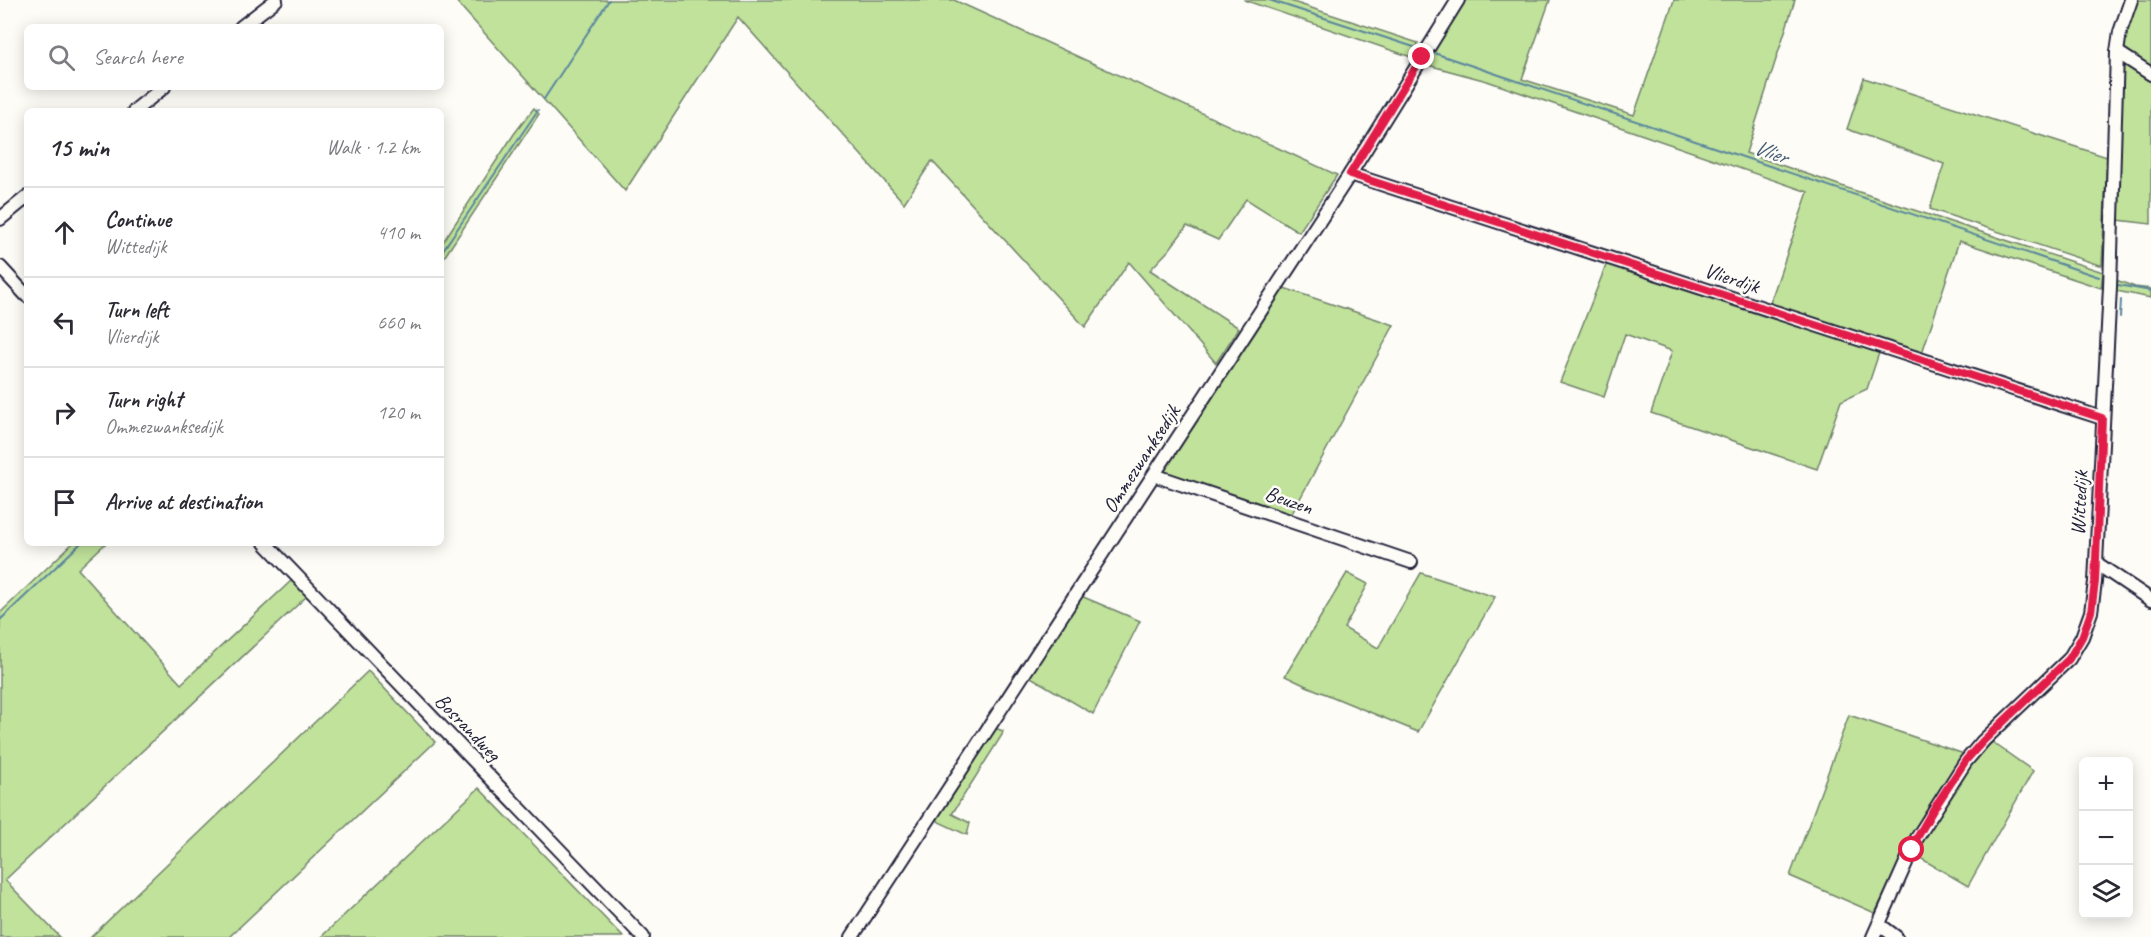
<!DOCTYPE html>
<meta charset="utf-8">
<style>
:root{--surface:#fff;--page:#f7f7f7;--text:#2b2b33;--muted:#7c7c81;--line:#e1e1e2}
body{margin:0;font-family:Caveat,sans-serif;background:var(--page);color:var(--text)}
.controls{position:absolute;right:18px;bottom:18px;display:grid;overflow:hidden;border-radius:9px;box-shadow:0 3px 15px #0003}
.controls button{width:54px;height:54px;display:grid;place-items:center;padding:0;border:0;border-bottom:2px solid var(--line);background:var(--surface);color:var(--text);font:30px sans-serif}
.stop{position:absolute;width:18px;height:18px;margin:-14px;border:4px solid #e11d48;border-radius:50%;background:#fff}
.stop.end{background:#e11d48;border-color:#fff;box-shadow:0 2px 6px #0008}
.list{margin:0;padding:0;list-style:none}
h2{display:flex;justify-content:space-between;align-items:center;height:78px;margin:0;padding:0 24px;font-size:26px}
h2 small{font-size:20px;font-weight:400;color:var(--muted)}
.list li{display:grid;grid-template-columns:39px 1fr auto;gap:18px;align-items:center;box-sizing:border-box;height:90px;padding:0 24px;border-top:2px solid var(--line)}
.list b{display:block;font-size:22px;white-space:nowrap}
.list p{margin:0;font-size:20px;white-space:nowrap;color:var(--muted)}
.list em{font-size:20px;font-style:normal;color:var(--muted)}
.icon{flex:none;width:33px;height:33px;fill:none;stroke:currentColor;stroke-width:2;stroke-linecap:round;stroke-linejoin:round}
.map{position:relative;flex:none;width:2151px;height:937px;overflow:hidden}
.search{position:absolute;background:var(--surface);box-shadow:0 3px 15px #0003;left:24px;top:24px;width:420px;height:66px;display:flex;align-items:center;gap:15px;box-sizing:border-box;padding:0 21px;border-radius:9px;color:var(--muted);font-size:22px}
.panel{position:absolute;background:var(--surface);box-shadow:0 3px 15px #0003;left:24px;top:108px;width:420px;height:438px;border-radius:9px}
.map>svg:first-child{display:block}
.green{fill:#c0e29b;stroke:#71826b;stroke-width:1.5}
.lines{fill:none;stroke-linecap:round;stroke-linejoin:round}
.stream{stroke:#5a869e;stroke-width:2}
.minor-casing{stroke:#22223b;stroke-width:16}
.minor{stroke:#fdfcf7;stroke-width:12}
.route{stroke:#e11d48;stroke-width:8}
.labels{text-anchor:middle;stroke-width:5;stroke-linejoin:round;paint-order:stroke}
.street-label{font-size:21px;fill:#22223b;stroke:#fdfcf7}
.water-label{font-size:22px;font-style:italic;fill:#435c75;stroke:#fdfcf7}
</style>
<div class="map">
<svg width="2151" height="937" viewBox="0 0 2151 937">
<rect width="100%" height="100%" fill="#fdfcf7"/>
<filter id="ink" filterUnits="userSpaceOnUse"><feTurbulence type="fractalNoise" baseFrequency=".0167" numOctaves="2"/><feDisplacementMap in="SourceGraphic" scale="12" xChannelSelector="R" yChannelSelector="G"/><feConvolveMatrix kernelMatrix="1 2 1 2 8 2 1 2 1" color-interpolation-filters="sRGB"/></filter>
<g filter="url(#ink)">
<g class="green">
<path d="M455 0H954L1337 175 1299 232 1246 199 1218 240 1187 226 1169 250 1150 270 1239 328 1216 363 1129 262 1085 327 932 161 904 203 738 17 625 191Z"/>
<path d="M1244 0H1287L1418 43 1414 58Z"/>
<path d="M1464 0H1550L1522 79 1634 115 1674 0H1795L1746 153 1853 190 2103 272 2101 288 1959 241 1921 356 1769 306 1808 192 1487 81 1424 64Z"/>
<path d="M2136 0H2151V68L2126 51 2123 45Z"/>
<path d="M2127 66H2132L2151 78V224L2118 220 2122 67Z"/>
<path d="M1864 78 2107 157 2102 265H2099L1930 209 1944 164 1847 129Z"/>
<path d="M534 108 539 114 441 262V245L514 134Z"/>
<path d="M1607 263 1879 353 1867 389 1841 401 1817 469 1651 413 1672 351 1625 334 1604 397 1560 382Z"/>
<path d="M2116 280 2135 287 2151 289V298L2116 291Z"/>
<path d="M1281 287 1394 325 1290 517 1162 473Z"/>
<path d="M73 543H106L78 569 181 684 293 579 307 596 5 880 60 937H0V613Z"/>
<path d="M1347 573 1368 584 1344 628 1378 648 1421 573 1495 597 1418 732 1304 685 1285 676Z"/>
<path d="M1081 596 1140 621 1093 714 1029 676Z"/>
<path d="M368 671 435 742 229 937H91Z"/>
<path d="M1849 715 1964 754 1923 815 1875 913 1790 876Z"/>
<path d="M995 728 1003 731 1002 735 952 814 970 823 967 835 939 822 937 819Z"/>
<path d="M1992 742 2033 771 1968 886 1915 855C1934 815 1961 774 1992 742Z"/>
<path d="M479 788 623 937H321Z"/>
</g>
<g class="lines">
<g class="stream">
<path d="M1269 0 1417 48"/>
<path d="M1434 53 2099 277"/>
<path d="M544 99 609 0"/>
<path d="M441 253 538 110"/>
<path d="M2118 285 2151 291"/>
<path d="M2120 317 2121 300"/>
<path d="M0 620 81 543"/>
</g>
<g class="minor-casing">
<g id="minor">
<path d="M241 27 276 0"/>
<path d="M2117 52 2151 74"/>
<path d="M134 111 164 87"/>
<path d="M1350 174 2102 418"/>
<path d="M0 219 27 197"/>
<path d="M0 267 27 296"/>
<path d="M1154 475 1411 562"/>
<path d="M265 543 643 937"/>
<path d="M2096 563 2151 600"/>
<path d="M1880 925 1896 937"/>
<path d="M852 937 1350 174 1458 0"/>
<path d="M1873 937 1917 838 1966 761 1983 741 2069 659 2082 637 2091 612 2095 582 2110 287 2117 52 2120 32 2131 0"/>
</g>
</g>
<use href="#minor" class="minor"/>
</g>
</g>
<g class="lines" filter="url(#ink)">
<path class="route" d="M1422 57 1350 174 2102 418 2095 582 2091 612 2082 637 2069 659 1983 741 1966 760 1933 810 1917 838 1912 850"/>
</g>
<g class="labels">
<g class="street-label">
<text transform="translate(1732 278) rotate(18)" y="7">Vlierdijk</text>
<text transform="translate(1141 459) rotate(-57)" y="7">Ommezwanksedijk</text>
<text transform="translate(1289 500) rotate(19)" y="7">Beuzen</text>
<text transform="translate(2079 503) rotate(-87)" y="7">Wittedijk</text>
<text transform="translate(468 727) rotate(46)" y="7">Bosrandweg</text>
</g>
<g class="water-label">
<text transform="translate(1771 151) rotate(19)" y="8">Vlier</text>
</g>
</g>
</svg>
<div class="controls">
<button>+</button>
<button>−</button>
<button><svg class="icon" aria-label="layers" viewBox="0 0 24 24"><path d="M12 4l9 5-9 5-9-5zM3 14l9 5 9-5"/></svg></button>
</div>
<div class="stop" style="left:1912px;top:850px"></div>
<div class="stop end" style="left:1422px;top:57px"></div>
<div class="search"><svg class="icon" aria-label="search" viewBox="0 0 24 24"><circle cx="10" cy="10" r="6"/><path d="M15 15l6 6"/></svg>Search here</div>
<section class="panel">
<h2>15 min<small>Walk · 1.2 km</small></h2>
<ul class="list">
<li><svg class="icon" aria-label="ahead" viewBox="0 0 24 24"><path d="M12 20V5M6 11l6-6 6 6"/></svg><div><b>Continue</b><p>Wittedijk</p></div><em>410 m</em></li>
<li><svg class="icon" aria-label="left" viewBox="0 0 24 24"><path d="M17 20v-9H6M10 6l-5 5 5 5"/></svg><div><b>Turn left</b><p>Vlierdijk</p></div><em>660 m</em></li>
<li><svg class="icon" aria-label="right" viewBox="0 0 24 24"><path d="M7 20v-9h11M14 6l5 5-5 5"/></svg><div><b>Turn right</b><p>Ommezwanksedijk</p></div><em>120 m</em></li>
<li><svg class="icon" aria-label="arrive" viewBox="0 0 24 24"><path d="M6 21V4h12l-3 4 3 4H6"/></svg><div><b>Arrive at destination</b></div></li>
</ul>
</section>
</div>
